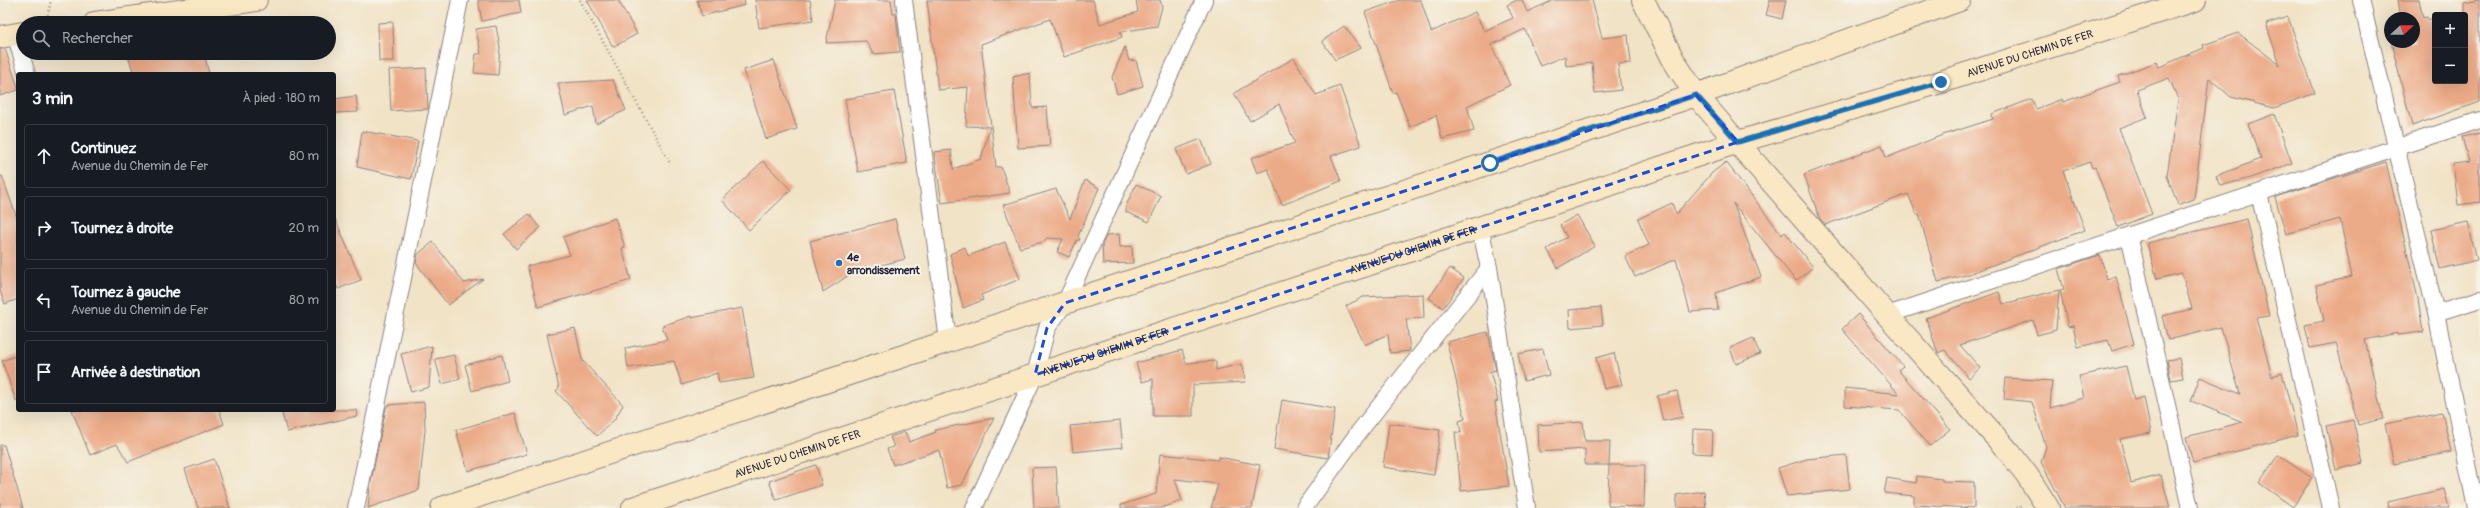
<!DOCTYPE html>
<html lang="fr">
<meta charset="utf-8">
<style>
:root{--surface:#171b24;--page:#20242c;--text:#f1f3f6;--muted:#9ea1a6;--line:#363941}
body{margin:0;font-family:Pangolin,sans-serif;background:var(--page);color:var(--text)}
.controls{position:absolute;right:12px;top:12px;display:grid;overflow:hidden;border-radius:4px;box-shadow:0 4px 16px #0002}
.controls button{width:36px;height:36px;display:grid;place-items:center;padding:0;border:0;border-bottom:1px solid var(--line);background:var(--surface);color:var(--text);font:20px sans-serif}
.compass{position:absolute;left:2384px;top:12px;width:36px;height:36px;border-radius:50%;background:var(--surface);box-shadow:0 4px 16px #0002;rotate:68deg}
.stop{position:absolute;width:12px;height:12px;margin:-9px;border:3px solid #1f6fb2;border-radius:50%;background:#fff}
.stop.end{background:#1f6fb2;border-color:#fff;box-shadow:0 1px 4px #0008}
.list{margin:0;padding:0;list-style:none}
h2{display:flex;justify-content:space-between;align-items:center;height:52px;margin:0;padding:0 16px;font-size:17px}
h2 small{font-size:13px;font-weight:400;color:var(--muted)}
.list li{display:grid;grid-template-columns:26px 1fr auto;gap:12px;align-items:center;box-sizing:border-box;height:64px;margin:0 8px 8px;padding:0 8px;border:1px solid var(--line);border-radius:4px}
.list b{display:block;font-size:15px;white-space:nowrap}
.list p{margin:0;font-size:13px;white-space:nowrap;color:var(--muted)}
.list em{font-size:13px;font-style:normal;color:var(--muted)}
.icon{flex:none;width:22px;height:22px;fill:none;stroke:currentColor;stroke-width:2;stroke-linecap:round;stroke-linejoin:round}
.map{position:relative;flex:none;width:2480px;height:508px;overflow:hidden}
.search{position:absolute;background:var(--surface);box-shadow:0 4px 16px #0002;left:16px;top:16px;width:320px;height:44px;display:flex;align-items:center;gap:10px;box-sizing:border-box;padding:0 14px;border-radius:22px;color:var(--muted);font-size:15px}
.panel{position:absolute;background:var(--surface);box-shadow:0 4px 16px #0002;left:16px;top:72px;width:320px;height:340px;border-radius:4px}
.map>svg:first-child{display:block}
.building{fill:#ecab88}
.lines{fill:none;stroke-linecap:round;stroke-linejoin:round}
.street-casing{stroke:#8a8280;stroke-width:18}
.secondary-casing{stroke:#8a8280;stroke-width:24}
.path{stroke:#8a8280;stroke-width:2.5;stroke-dasharray:1 3;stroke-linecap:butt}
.street{stroke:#fff;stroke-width:16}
.secondary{stroke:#fae7c3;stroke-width:22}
.route{stroke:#1f6fb2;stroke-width:5}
.marked{fill:none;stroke:#1d4ed8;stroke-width:3;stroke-dasharray:8 5;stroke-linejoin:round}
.poi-dot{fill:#1f6fb2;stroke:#f7f3e8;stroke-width:1.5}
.labels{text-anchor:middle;stroke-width:4;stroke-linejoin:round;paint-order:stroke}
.street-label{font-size:11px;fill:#22223b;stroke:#f7f3e8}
.poi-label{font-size:11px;font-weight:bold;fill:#22223b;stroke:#f7f3e8;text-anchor:start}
</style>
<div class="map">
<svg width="2480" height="508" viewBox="0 0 2480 508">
<rect width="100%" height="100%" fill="#f7f3e8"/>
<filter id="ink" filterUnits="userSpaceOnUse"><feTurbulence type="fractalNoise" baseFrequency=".025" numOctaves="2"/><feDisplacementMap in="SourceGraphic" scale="8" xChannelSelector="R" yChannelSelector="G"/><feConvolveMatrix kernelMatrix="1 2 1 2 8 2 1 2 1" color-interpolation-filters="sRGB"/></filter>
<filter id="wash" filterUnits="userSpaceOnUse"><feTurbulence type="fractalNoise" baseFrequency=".012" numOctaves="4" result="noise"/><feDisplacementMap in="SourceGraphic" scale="16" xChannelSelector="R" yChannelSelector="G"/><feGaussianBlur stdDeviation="0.9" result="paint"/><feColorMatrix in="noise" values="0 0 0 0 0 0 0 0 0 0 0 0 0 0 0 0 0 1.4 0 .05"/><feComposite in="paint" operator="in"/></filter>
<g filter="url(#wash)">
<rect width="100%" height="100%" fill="#f1e3c6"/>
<g id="blocks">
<g class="building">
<path d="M478 0H519L521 13 482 21Z"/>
<path d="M587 0H618L637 34 613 47Z"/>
<path d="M697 0H744L745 5 702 16Z"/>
<path d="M755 0H810L813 20 759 28Z"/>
<path d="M835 0H891L893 14H896L900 52 873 54 866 41 826 43Z"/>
<path d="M927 0H1093L1100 24 1138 12 1136 0H1160L1162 7 1157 26 1120 32 1122 37 1064 57 1050 19 981 44 996 167H1001L1010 193 942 203 934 152 951 150 953 169 981 159 990 127 966 126 968 87 938 90Z"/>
<path d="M1400 0H1421L1431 32 1475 12 1484 31 1513 18 1507 5 1517 0H1522L1527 12 1554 0H1592L1602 38 1628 35 1631 63 1618 64 1621 90 1595 93 1592 63 1566 66 1565 56 1540 66 1525 29 1491 45 1510 85 1467 106 1474 131 1442 139 1436 115 1410 127 1396 92 1393 93 1365 12Z"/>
<path d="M1770 0H1786L1782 19 1766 15Z"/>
<path d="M2398 0H2419L2423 18 2427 17 2428 20 2435 17V81H2465V3L2480 0V102L2412 126 2391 42H2414V18H2401Z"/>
<path d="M2288 17 2315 93 2274 108 2231 97 2209 78 2194 199 2178 205 2167 176 2178 99 2169 78 2137 90 2147 117 2119 128 2152 214 2118 227 2095 167 2092 168 2090 162 2063 171 2085 230 1966 275 1938 282 1919 214 1917 215 1908 194 1825 225 1820 219 1804 175 1882 145 1886 158 1940 136 1993 119 1992 114 2032 99 2036 109 2062 99 2063 102 2120 82 2118 76 2157 62 2159 67 2204 48 2203 45 2238 33 2280 65 2266 24Z"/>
<path d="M393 22 394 61H379L378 23Z"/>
<path d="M496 26 500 47 498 75 474 73 476 54H481L476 29Z"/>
<path d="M1344 26 1361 48 1335 60 1322 41Z"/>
<path d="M1125 47 1129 61 1136 60 1143 86 1117 94 1112 77Z"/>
<path d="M0 49H5L18 87V90L0 96Z"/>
<path d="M127 53H204L209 74H134Z"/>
<path d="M1294 58 1316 95 1340 86 1361 146 1331 156 1341 181 1282 205 1268 169 1257 173 1251 158 1295 143 1279 104 1250 121 1234 93Z"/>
<path d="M774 60 797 129 766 139 744 70Z"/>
<path d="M426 68 428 109 391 111 389 70Z"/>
<path d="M1030 73 1032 108 1047 107 1050 146 1018 148 1013 77Z"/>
<path d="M613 80 626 110 596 124 593 106 565 115 558 83Z"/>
<path d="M894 91 907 163 858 172 845 99Z"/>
<path d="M356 96 358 112 334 113V99Z"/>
<path d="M2274 114 2292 163 2254 177 2220 186 2216 176 2261 159 2248 124Z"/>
<path d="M362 131 418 141 411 179 357 167Z"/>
<path d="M2480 133V202L2458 205 2453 164 2469 162 2462 137Z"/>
<path d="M1201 139 1211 164 1186 174 1176 149Z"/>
<path d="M763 161 791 190 749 230 722 200Z"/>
<path d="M1726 162 1782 235 1785 232 1813 267 1796 281 1733 203 1761 277 1716 293 1718 310 1690 312 1676 259 1635 277 1625 256 1649 245 1638 219 1672 203 1676 214 1712 173Z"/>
<path d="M2386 162 2418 299 2423 332 2397 335V333L2365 340 2383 419 2358 425 2336 343 2310 348 2305 325 2324 321 2316 285 2352 277 2340 219 2286 234 2275 197Z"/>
<path d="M0 176H2L18 221V299L5 304 0 291Z"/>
<path d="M1085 180 1099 188 1078 236 1080 240H1077L1069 257 1057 252 1063 239 1047 238 1043 242 1020 248 1003 205 1056 189 1070 219Z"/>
<path d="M1136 184 1161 196 1149 222 1126 212V206Z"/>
<path d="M529 214 540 228 516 249 504 234Z"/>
<path d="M1577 215 1595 246 1558 268 1547 249 1567 237 1560 225Z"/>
<path d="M334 216 361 280 338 289 334 279Z"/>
<path d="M615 218 625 247 622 248 631 280 538 307 527 266 570 255 563 237Z"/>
<path d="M895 219 905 259 854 272 823 292 810 241Z"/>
<path d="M2247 219 2269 316 2256 318 2272 376 2282 373 2298 435 2193 463 2186 437 2243 422 2191 401 2200 377 2240 394 2221 327 2168 340 2162 316 2192 309 2182 273 2157 279 2147 243Z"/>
<path d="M2468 222 2477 260 2440 269 2431 230Z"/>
<path d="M1119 234 1120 247 1132 246 1133 263 1103 264 1102 244 1107 235Z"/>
<path d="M433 242 464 283 483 279 448 305 416 263 418 254Z"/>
<path d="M1005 242 1020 279 981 295 983 300 963 308 950 254 965 247 968 256Z"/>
<path d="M2100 255 2107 279 2116 276 2134 344 2112 351 2108 340 2078 347 2073 326 2068 327 2060 290 2064 289 2058 269Z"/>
<path d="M1450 268 1464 278 1443 308 1429 298Z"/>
<path d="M2059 290 2056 330 2037 335 2033 320 1960 345 1980 368 1969 378 1945 350 1938 353 1926 318 1999 292 2003 304Z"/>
<path d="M1423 294 1424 318 1406 319 1410 351 1390 353 1388 334 1365 345 1346 306 1363 297Z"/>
<path d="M1601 307 1603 325 1570 328 1569 310Z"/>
<path d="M742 308 754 378 719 383 717 373 682 385 674 361 628 368 625 348 667 340 662 326 691 316V318Z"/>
<path d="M1858 314 1903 366 1898 370 1950 429 1930 446 1899 410 1845 406V388L1899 394 1842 329Z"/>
<path d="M575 328 582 360 623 405 614 420 597 436 556 391 559 388 547 334Z"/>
<path d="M1488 332 1496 370 1490 372 1498 401 1495 402 1509 486 1461 491 1455 432 1461 433 1459 421 1465 419 1447 342Z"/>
<path d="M1753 338 1760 354 1736 364 1730 348Z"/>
<path d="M432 346 429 387 411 392 401 354Z"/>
<path d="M1543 349 1549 375 1524 381 1518 354Z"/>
<path d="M1182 350 1186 363 1216 361V370L1241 364 1246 382 1193 385V416H1153V379L1142 382 1136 363Z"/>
<path d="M1614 353 1622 385 1604 389 1596 358Z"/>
<path d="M18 355V400L16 401 2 361Z"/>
<path d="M454 355 460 379 442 384 435 359Z"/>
<path d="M502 355 508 381 472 391 465 365Z"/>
<path d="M2179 358 2183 378 2171 380 2167 360Z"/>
<path d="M2126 366 2134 400 2144 397 2151 433 2120 439 2131 483 2161 475 2170 508H2065L2041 462 2046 447 2032 402 2004 399 2006 378 2052 381 2050 408 2084 398 2079 376Z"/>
<path d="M1677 391 1683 417 1663 421 1657 396Z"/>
<path d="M1282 400 1335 409 1328 458 1274 449Z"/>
<path d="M424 402 425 430 419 490 368 508 370 487 386 408 388 405Z"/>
<path d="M72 410H219L224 424 128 462 117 444 90 455Z"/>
<path d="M281 410H356L357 416 287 432Z"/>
<path d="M2442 412 2451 452 2394 464 2385 424Z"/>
<path d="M515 413 527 454 468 471 456 430Z"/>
<path d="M994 418 962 485 947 488 939 450 893 465 887 449 894 447 890 437 905 432 909 442 936 432 935 430Z"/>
<path d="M2353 420 2363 463 2336 470 2326 426Z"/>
<path d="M1120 421 1123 447 1073 452 1070 426Z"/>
<path d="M1583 422 1585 441H1610L1609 465H1585V449L1539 452 1538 425Z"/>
<path d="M1389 423 1440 430 1434 475 1383 467Z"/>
<path d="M1693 429 1713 430 1712 454 1692 453Z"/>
<path d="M0 445H4L23 508H0Z"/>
<path d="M1160 454 1218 460V457L1260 465 1252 508H1211L1218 484 1175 479 1182 501 1161 508H1121V505L1156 494Z"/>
<path d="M1846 455 1850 489 1787 496 1778 468 1807 459Z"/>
<path d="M2278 455 2312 478 2293 507 2259 483Z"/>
<path d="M214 459 230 508H198L185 469Z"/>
<path d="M816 465 822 485 776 500 769 481Z"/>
<path d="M1609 465H1645L1644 507 1608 506Z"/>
<path d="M1056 467 1059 508H1034L1032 468Z"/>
<path d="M1917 476 1942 479V481L1974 482V508L1914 505V496L1884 493 1887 478 1916 483Z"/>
<path d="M2444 489 2449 508H2389L2388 502Z"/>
<path d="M1704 491 1706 508H1678L1676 495Z"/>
</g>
</g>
</g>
<g filter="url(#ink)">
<use href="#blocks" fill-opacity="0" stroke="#8a8280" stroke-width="1"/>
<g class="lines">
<g class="street-casing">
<g id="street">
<path d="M904 0 948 341"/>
<path d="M2361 0 2436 313 2476 508"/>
<path d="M15 34 27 74"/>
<path d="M2259 193 2331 508"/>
<path d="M2129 235 2190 508"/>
<path d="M1489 268 1527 508"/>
<path d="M2436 313 2480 299"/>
<path d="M1887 315 2480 120"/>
<path d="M356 508 460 0"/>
<path d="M974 508 1035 375 1047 328 1065 303 1204 0"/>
<path d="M1304 508 1358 433 1489 268 1480 227"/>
</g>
</g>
<g class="secondary-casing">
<g id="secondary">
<path d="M1643 0 1674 61 1696 95 1887 315 2010 453 2027 475 2048 508"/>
<path d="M95 23 256 0"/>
<path d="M0 37 23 33"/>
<path d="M442 508 1696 95 1960 0"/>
<path id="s1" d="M633 508 1738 142 1941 82 2195 0"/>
</g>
</g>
<g class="path">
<path d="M580 0 670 163"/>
<path d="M46 23 51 0"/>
<path d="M2017 508 2023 505"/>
</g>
<use href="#street" class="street"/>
<use href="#secondary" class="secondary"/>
</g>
</g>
<g class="lines" filter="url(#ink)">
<path class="route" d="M1490 163 1696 95 1738 142 1941 82"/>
</g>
<path class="marked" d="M1696 95 1738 142 1035 375 1047 328 1065 303Z"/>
<circle class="poi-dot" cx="839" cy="263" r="4"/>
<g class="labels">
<g class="street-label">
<text dy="4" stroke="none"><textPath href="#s1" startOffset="1469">AVENUE DU CHEMIN DE FER</textPath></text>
<text dy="4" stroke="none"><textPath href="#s1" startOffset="821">AVENUE DU CHEMIN DE FER</textPath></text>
<text dy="4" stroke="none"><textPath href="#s1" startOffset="497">AVENUE DU CHEMIN DE FER</textPath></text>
<text dy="4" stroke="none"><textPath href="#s1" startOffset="173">AVENUE DU CHEMIN DE FER</textPath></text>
</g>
<g class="poi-label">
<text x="847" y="261">4e<tspan x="847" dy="13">arrondissement</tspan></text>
</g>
</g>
</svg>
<div class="controls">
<button>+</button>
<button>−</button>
</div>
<svg class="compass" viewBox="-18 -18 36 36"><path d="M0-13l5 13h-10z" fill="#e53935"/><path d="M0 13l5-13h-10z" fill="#9ea1a6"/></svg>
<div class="stop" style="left:1490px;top:163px"></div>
<div class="stop end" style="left:1941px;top:82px"></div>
<div class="search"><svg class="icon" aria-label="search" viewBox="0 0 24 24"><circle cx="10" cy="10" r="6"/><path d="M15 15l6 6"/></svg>Rechercher</div>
<section class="panel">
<h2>3 min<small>À pied · 180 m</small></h2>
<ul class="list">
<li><svg class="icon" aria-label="ahead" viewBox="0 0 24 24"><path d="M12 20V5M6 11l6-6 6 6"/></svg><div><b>Continuez</b><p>Avenue du Chemin de Fer</p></div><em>80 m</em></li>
<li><svg class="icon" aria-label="right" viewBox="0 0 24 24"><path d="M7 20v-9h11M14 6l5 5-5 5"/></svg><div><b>Tournez à droite</b></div><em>20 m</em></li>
<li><svg class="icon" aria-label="left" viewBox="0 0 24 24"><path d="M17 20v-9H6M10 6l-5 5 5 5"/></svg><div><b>Tournez à gauche</b><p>Avenue du Chemin de Fer</p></div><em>80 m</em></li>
<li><svg class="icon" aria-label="arrive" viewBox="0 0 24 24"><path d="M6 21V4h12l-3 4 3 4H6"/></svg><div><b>Arrivée à destination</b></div></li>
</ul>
</section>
</div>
